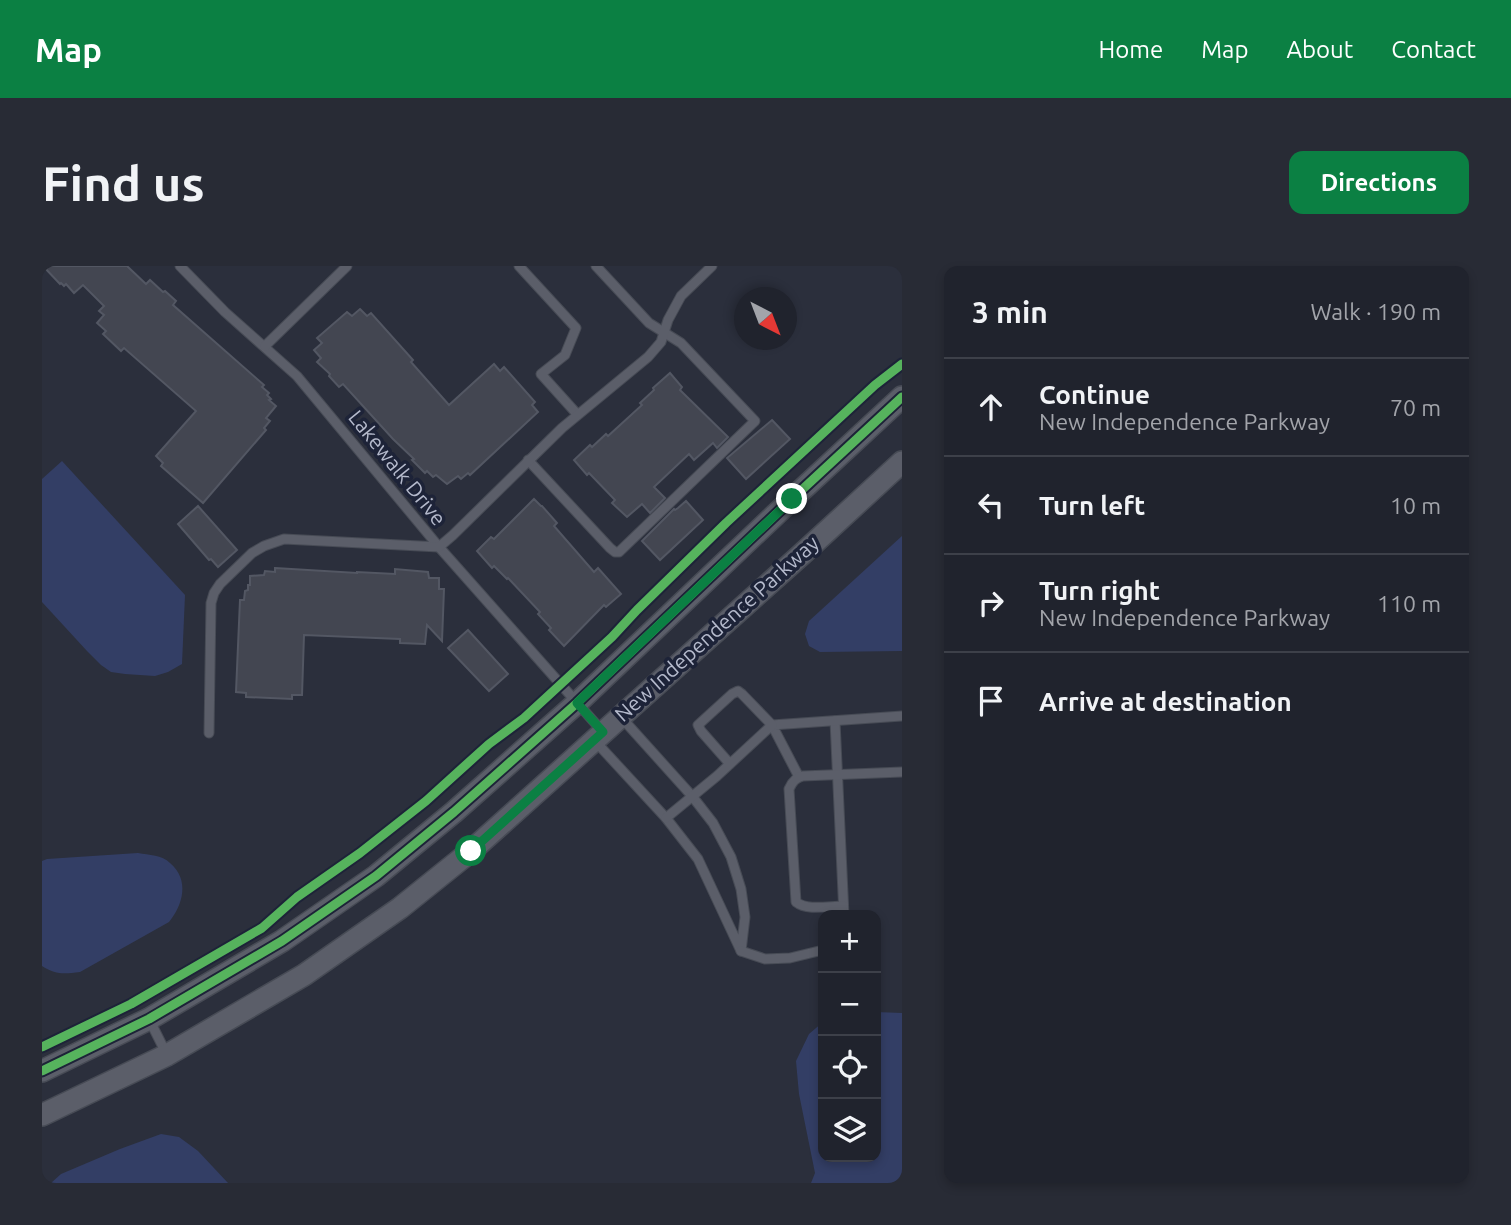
<!DOCTYPE html>
<meta charset="utf-8">
<style>
:root{--surface:#20232d;--page:#282b35;--text:#f1f3f6;--muted:#a2a4aa;--line:#3d4049;--accent:#0b8043}
body{margin:0;font-family:Ubuntu,sans-serif;background:var(--page);color:var(--text)}
.controls{position:absolute;right:21px;bottom:21px;display:grid;overflow:hidden;border-radius:14px;box-shadow:0 4px 10px #0003}
.controls button{width:63px;height:63px;display:grid;place-items:center;padding:0;border:0;border-bottom:2px solid var(--line);background:var(--surface);color:var(--text);font:35px sans-serif}
.compass{position:absolute;left:692px;top:21px;width:63px;height:63px;border-radius:50%;background:var(--surface);box-shadow:0 4px 10px #0003;rotate:138deg}
.stop{position:absolute;width:21px;height:21px;margin:-16px;border:5px solid #0b8043;border-radius:50%;background:#fff}
.stop.end{background:#0b8043;border-color:#fff;box-shadow:0 2px 7px #0008}
.list{margin:0;padding:0;list-style:none}
h2{display:flex;justify-content:space-between;align-items:center;height:91px;margin:0;padding:0 28px;font-size:30px}
h2 small{font-size:23px;font-weight:400;color:var(--muted)}
.list li{display:grid;grid-template-columns:46px 1fr auto;gap:21px;align-items:center;box-sizing:border-box;height:98px;padding:0 28px;border-top:2px solid var(--line)}
.list b{display:block;font-size:26px;white-space:nowrap}
.list p{margin:0;font-size:23px;white-space:nowrap;color:var(--muted)}
.list em{font-size:23px;font-style:normal;color:var(--muted)}
.icon{flex:none;width:38px;height:38px;fill:none;stroke:currentColor;stroke-width:2;stroke-linecap:round;stroke-linejoin:round}
.map{position:relative;flex:none;width:860px;height:917px;overflow:hidden;border-radius:14px}
header{display:flex;align-items:center;gap:42px;box-sizing:border-box;height:98px;padding:0 35px;background:var(--accent);color:#fff}
header strong{font-size:33px}
nav{display:flex;gap:38px;margin-inline-start:auto;font-size:24px}
.intro{display:flex;align-items:center;justify-content:space-between;box-sizing:border-box;height:168px;padding:0 42px}
h1{margin:0;font-size:49px}
.button{padding:18px 32px;border-radius:14px;background:var(--accent);color:#fff;font-size:24px;font-weight:700}
main{display:flex;gap:42px;padding:0 42px}
aside{flex:1;background:var(--surface);border-radius:14px;box-shadow:0 4px 10px #0003}
.map>svg:first-child{display:block}
.water{fill:#333e65}
.building{fill:#434651;stroke:#535763;stroke-width:2}
.lines{fill:none;stroke-linecap:round;stroke-linejoin:round}
.service-casing{stroke:#474b55;stroke-width:11}
.tertiary-casing{stroke:#474b55;stroke-width:24}
.service{stroke:#5b5e69;stroke-width:9}
.tertiary{stroke:#5b5e69;stroke-width:21}
.cycleway-casing{stroke:#1d2338;stroke-width:13}
.cycleway{stroke:#56b35d;stroke-width:9}
.route{stroke:#0b8043;stroke-width:9}
.labels{text-anchor:middle;stroke-width:7;stroke-linejoin:round;paint-order:stroke}
.street-label{font-size:21px;fill:#b5bacc;stroke:#1d2338}
</style>
<header>
<strong>Map</strong>
<nav><a>Home</a><a>Map</a><a>About</a><a>Contact</a></nav>
</header>
<div class="intro"><h1>Find us</h1><a class="button">Directions</a></div>
<main>
<div class="map">
<svg width="860" height="917" viewBox="0 0 860 917">
<rect width="100%" height="100%" fill="#2b2f3c"/>
<g class="water">
<path d="M20 195 143 329 140 398 126 406 113 410 83 408 69 406 59 399 45 385 0 336V213Z"/>
<path d="M860 270V385L778 386 767 380 763 368 767 355Z"/>
<path d="M96 587C107 589 120 589 128 597 148 614 141 639 127 656L38 706C22 708 14 709 0 700V595L5 593Z"/>
<path d="M834 746 860 747V917H769L773 907 757 828 754 795 767 768 781 756V891H834Z"/>
<path d="M119 868 137 871 156 885 186 917H9L19 908 78 883Z"/>
</g>
<g class="building">
<path d="M1 0H85L104 18 108 14 121 26 123 25 134 35 131 39 222 119 220 121 227 127 225 129 229 133 227 134 234 140 224 152 228 155 222 162 224 164 161 237 119 200 121 197 114 190 154 145 82 82 79 85 61 68 64 65 55 57 62 49 57 45 62 40 41 19 32 27 24 18 22 20 19 17 18 18Z"/>
<path d="M318 43 325 50 329 47 371 94 369 96 407 139 452 98 458 105 462 101 493 136 490 139 496 146 428 209 426 207 419 213 416 210 405 218 394 209 391 211 385 205 383 207 370 194 372 193 351 173 301 118 297 121 287 110 288 108 275 96 279 92 272 84 280 77 275 72 305 46 310 50Z"/>
<path d="M628 107 640 121 638 124 686 171 675 182 671 177 652 194 647 188 612 221 623 232 608 247 600 238 585 251 570 237 573 234 547 207 545 209 532 194 548 179 550 181 564 168 566 170 600 139 598 137 612 124 611 122Z"/>
<path d="M730 154 748 173 704 213 685 192Z"/>
<path d="M492 233 499 240H500L515 257 512 260 552 306 556 302 579 328 564 341 562 339 522 380 507 364 509 362 496 348 498 346 466 312 465 313 452 300 450 302 435 285 449 271 452 273Z"/>
<path d="M644 235 661 254 618 294 600 275 632 243 633 244 636 242Z"/>
<path d="M156 240 195 284 176 301 169 293 167 294 136 258Z"/>
<path d="M233 302 315 307V306L353 308V303L386 306 387 312H397V323H402L400 375 385 359 383 378 358 377V373L262 369 260 429H250V433L204 431V427L194 426 198 334H202L203 325 206 324V319H208V310L222 309 223 305 233 306Z"/>
<path d="M426 364 466 408 447 425 406 382Z"/>
</g>
<g class="lines">
<g class="service-casing">
<g id="service">
<path d="M138 0 183 46 255 110 397 281 561 466"/>
<path d="M477 0 534 62 523 89 499 108 535 148"/>
<path d="M223 80 305 0"/>
<path d="M486 194 568 282 573 286H577L713 155 639 77 607 57 554 0"/>
<path d="M793 455 802 649"/>
<path d="M167 467 169 337 172 327 178 318 210 287 222 280 242 273 397 281 411 269 520 162 606 91 619 76 626 54 639 30 670 0"/>
<path d="M553 475 624 552 656 593 699 685 703 651 699 623 689 591 671 557 650 530 578 450"/>
<path d="M757 511 730 459 860 450"/>
<path d="M624 552 675 510 730 459 700 428 696 425 690 428 656 459 659 465 688 498"/>
<path d="M801 640C787 640 765 645 754 636L747 523C750 516 754 511 761 510L860 506"/>
<path d="M699 685 723 693 748 692 781 684"/>
<path d="M107 753 125 789"/>
</g>
</g>
<g class="tertiary-casing">
<g id="tertiary">
<path d="M0 805 107 753 240 675 334 610 412 546 535 437 750 233 860 131"/>
<path d="M0 849 125 789 262 709 358 642 429 585 759 289 860 196"/>
</g>
</g>
<use href="#service" class="service"/>
<use href="#tertiary" class="tertiary"/>
<g class="cycleway-casing">
<g id="cycleway">
<path d="M0 781 89 738 220 662 255 631 318 587 384 535 447 478 482 452 570 371 595 344 684 257 833 119 860 98"/>
<path d="M0 805 107 753 240 675 334 610 412 546 535 437 750 233 860 131"/>
</g>
</g>
<use href="#cycleway" class="cycleway"/>
</g>
<g class="lines">
<path class="route" d="M429 585 561 466 535 437 750 233"/>
</g>
<g class="labels">
<g class="street-label">
<text transform="translate(355 202) rotate(51)" y="7">Lakewalk Drive</text>
<text transform="translate(675 363) rotate(-42)" y="7">New Independence Parkway</text>
</g>
</g>
</svg>
<div class="controls">
<button>+</button>
<button>−</button>
<button><svg class="icon" aria-label="locate" viewBox="0 0 24 24"><circle cx="12" cy="12" r="6"/><path d="M12 2v4M12 18v4M2 12h4M18 12h4"/></svg></button>
<button><svg class="icon" aria-label="layers" viewBox="0 0 24 24"><path d="M12 4l9 5-9 5-9-5zM3 14l9 5 9-5"/></svg></button>
</div>
<svg class="compass" viewBox="-18 -18 36 36"><path d="M0-13l5 13h-10z" fill="#e53935"/><path d="M0 13l5-13h-10z" fill="#a2a4aa"/></svg>
<div class="stop" style="left:429px;top:585px"></div>
<div class="stop end" style="left:750px;top:233px"></div>
</div>
<aside>
<h2>3 min<small>Walk · 190 m</small></h2>
<ul class="list">
<li><svg class="icon" aria-label="ahead" viewBox="0 0 24 24"><path d="M12 20V5M6 11l6-6 6 6"/></svg><div><b>Continue</b><p>New Independence Parkway</p></div><em>70 m</em></li>
<li><svg class="icon" aria-label="left" viewBox="0 0 24 24"><path d="M17 20v-9H6M10 6l-5 5 5 5"/></svg><div><b>Turn left</b></div><em>10 m</em></li>
<li><svg class="icon" aria-label="right" viewBox="0 0 24 24"><path d="M7 20v-9h11M14 6l5 5-5 5"/></svg><div><b>Turn right</b><p>New Independence Parkway</p></div><em>110 m</em></li>
<li><svg class="icon" aria-label="arrive" viewBox="0 0 24 24"><path d="M6 21V4h12l-3 4 3 4H6"/></svg><div><b>Arrive at destination</b></div></li>
</ul>
</aside>
</main>
